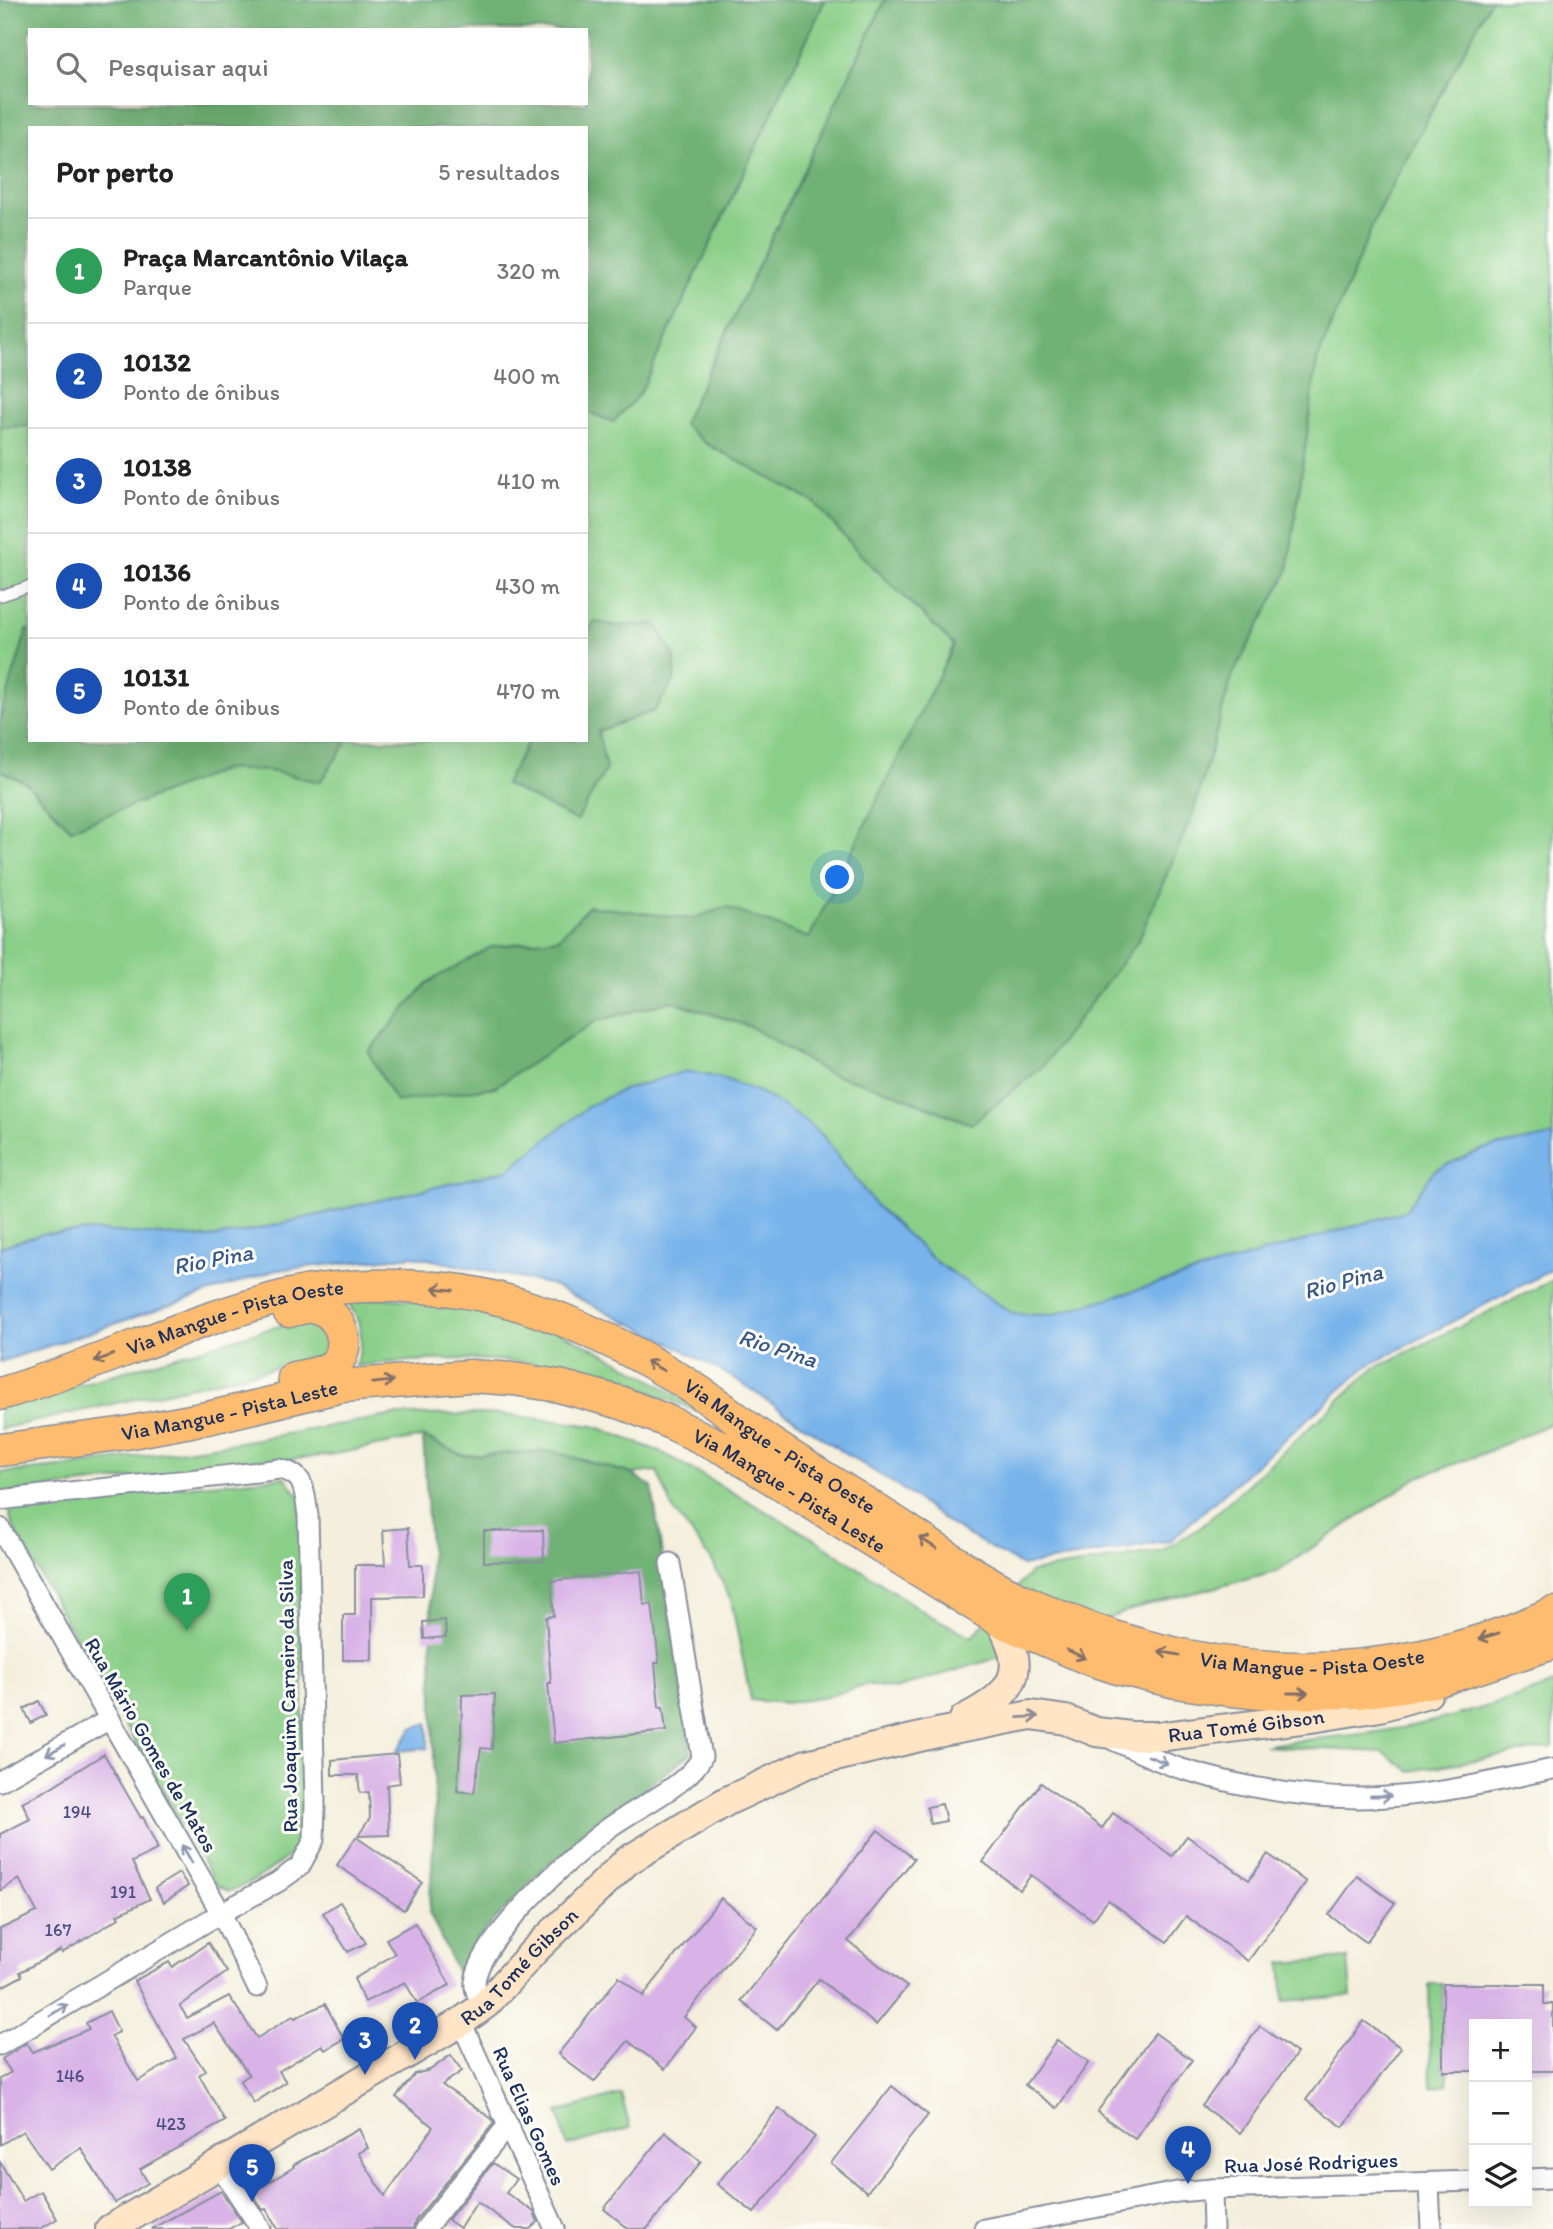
<!DOCTYPE html>
<html lang="pt">
<meta charset="utf-8">
<style>
:root{--surface:#fff;--page:#f6f6f6;--text:#222;--muted:#767676;--line:#e0e0e0;--accent:#db2777}
body{margin:0;font-family:Itim,sans-serif;background:var(--page);color:var(--text)}
.controls{position:absolute;right:21px;bottom:21px;display:grid;overflow:hidden;border-radius:0px;box-shadow:0 7px 28px #0002}
.controls button{width:63px;height:63px;display:grid;place-items:center;padding:0;border:0;border-bottom:2px solid var(--line);background:var(--surface);color:var(--text);font:35px sans-serif}
.you{position:absolute;left:838px;top:878px;width:24px;height:24px;margin:-18px;border:5px solid #fff;border-radius:50%;background:#1a73e8;box-shadow:0 0 0 10px #1a73e833}
.badge{display:grid;place-items:center;width:46px;height:46px;border-radius:50%;background:var(--accent);color:#fff;font-size:23px;font-weight:700}
.pin{position:absolute;translate:-50% -58px;filter:drop-shadow(0 2px 4px #0008)}
.pin::after{content:'';position:absolute;top:37px;width:24px;height:21px;background:inherit;clip-path:polygon(0 0,100% 0,50% 100%)}
.list{margin:0;padding:0;list-style:none}
h2{display:flex;justify-content:space-between;align-items:center;height:91px;margin:0;padding:0 28px;font-size:30px}
h2 small{font-size:23px;font-weight:400;color:var(--muted)}
.list li{display:grid;grid-template-columns:46px 1fr auto;gap:21px;align-items:center;box-sizing:border-box;height:105px;padding:0 28px;border-top:2px solid var(--line)}
.list b{display:block;font-size:26px;white-space:nowrap}
.list p{margin:0;font-size:23px;white-space:nowrap;color:var(--muted)}
.list em{font-size:23px;font-style:normal;color:var(--muted)}
.icon{flex:none;width:38px;height:38px;fill:none;stroke:currentColor;stroke-width:2;stroke-linecap:round;stroke-linejoin:round}
.map{position:relative;flex:none;width:1553px;height:2229px;overflow:hidden}
.search{position:absolute;background:var(--surface);box-shadow:0 7px 28px #0002;left:28px;top:28px;width:560px;height:77px;display:flex;align-items:center;gap:18px;box-sizing:border-box;padding:0 24px;border-radius:0px;color:var(--muted);font-size:26px}
.panel{position:absolute;background:var(--surface);box-shadow:0 7px 28px #0002;left:28px;top:126px;width:560px;height:616px;border-radius:0px}
.map>svg:first-child{display:block}
.green{fill:#8acf88;stroke:#527f73;stroke-width:2}
.forest{fill:#6fb274;stroke:#457069;stroke-width:2;fill-rule:evenodd}
.water{fill:#78b4ea;stroke:#4a72a4;stroke-width:2}
.building{fill:#d9b3e7}
.lines{fill:none;stroke-linecap:round;stroke-linejoin:round}
.lane-casing{stroke:#888f9d;stroke-width:13}
.street-casing{stroke:#888f9d;stroke-width:23}
.secondary-casing{stroke:#888f9d;stroke-width:32}
.primary-casing{stroke:#888f9d;stroke-width:35}
.lane{stroke:#fff;stroke-width:10}
.street{stroke:#fff;stroke-width:19}
.secondary{stroke:#ffe4c6;stroke-width:28}
.primary{stroke:#febc70;stroke-width:32}
.oneway{stroke:#816e66}
.oneway2{stroke:#8d8a92}
.oneway3{stroke:#8d97ae}
.labels{text-anchor:middle;stroke-width:6;stroke-linejoin:round;paint-order:stroke}
.number-label{font-size:18px;fill:#4a5080}
.street-label{font-size:21px;fill:#1b2f5e;stroke:#fdfcf7}
.water-label{font-size:23px;font-style:italic;fill:#375788;stroke:#fdfcf7}
</style>
<div class="map">
<svg width="1553" height="2229" viewBox="0 0 1553 2229">
<rect width="100%" height="100%" fill="#fdfcf7"/>
<filter id="ink" filterUnits="userSpaceOnUse"><feTurbulence type="fractalNoise" baseFrequency=".0143" numOctaves="2"/><feDisplacementMap in="SourceGraphic" scale="14" xChannelSelector="R" yChannelSelector="G"/><feConvolveMatrix kernelMatrix="1 2 1 2 8 2 1 2 1" color-interpolation-filters="sRGB"/></filter>
<filter id="wash" filterUnits="userSpaceOnUse"><feTurbulence type="fractalNoise" baseFrequency=".00686" numOctaves="4" result="noise"/><feDisplacementMap in="SourceGraphic" scale="28" xChannelSelector="R" yChannelSelector="G"/><feGaussianBlur stdDeviation="1.57" result="paint"/><feColorMatrix in="noise" values="0 0 0 0 0 0 0 0 0 0 0 0 0 0 0 0 0 1.4 0 .05"/><feComposite in="paint" operator="in"/></filter>
<g filter="url(#wash)">
<rect width="100%" height="100%" fill="#f4efdc"/>
<g class="green">
<path d="M825 0H885L683 424 705 443 815 503 861 555 954 645 809 938 726 907 691 919 589 906 559 938 491 947 427 983 368 1052 397 1101 494 1087 596 1021 672 1001 751 1027 826 1072 883 1089 1138 941 1193 813 1232 676 1288 571 1317 361 1379 209 1491 0H1553V1136L1435 1170 1405 1211 1052 1315 1013 1314 936 1262 876 1206 823 1135 590 1105 508 1170 246 1232 209 1238 96 1231 42 1234 0 1247V770L26 783 71 829 225 769 269 771 320 782 345 744 339 740H529L505 784 577 820 598 731 654 711 674 681 675 657 656 624 621 626 594 622 586 636V411L613 422 640 393Z"/>
<path d="M30 426V630H27L0 720V427Z"/>
<path d="M1553 1280V1422L1482 1454 1418 1477 1276 1572 1142 1606 1026 1649 895 1689 866 1684 826 1697 786 1703 751 1700 731 1600 711 1559 674 1511 657 1471 632 1474 551 1451 464 1456 423 1437 329 1455 0 1494V1473L71 1466 234 1443 395 1415 501 1414 594 1426 661 1452 818 1541 927 1614 972 1637 1031 1572 1161 1551 1201 1527 1373 1369Z"/>
<path d="M383 1298C416 1301 451 1302 484 1308 563 1325 644 1373 710 1417 676 1402 641 1387 605 1377 523 1355 439 1356 355 1366 365 1341 363 1320 345 1300Z"/>
<path d="M308 1320H317C330 1335 336 1349 314 1359L0 1429V1408L271 1328Z"/>
<path d="M285 1477 301 1499 304 1825C302 1832 300 1840 296 1847 286 1862 246 1887 228 1891L216 1885 15 1531C10 1520 8 1514 14 1502Z"/>
<path d="M1553 1684V1747L1410 1771 1383 1752 1265 1746C1302 1739 1340 1737 1377 1732 1437 1723 1497 1705 1553 1684Z"/>
<path d="M1348 1958 1351 1996 1284 2001 1281 1963Z"/>
<path d="M1429 1984H1443V2071H1448L1447 2085 1431 2087Z"/>
<path d="M621 2094 630 2128 567 2146 558 2112Z"/>
</g>
<g class="forest">
<path d="M0 0H825L640 393 613 422 586 411V128H30V426L0 427ZM30 30H586V103H30Z"/>
<path d="M885 0H1491L1379 209 1317 361 1288 571 1232 676 1193 813 1138 941 1042 1067 971 1124 883 1089 826 1072 751 1027 672 1001 596 1021 495 1087 396 1102 368 1052 427 983 491 947 559 938 589 906 691 919 726 907 809 938 954 645 861 555 815 503 705 443 683 424Z"/>
<path d="M594 622 621 626 656 624 675 657 674 681 654 711 598 731 606 769 577 821 505 784 529 740H586V636Z"/>
<path d="M27 630H30V740H339L346 744 320 782 269 771 225 769 71 829 26 783 0 770V720Z"/>
<path d="M423 1437 464 1456 551 1451 632 1474 652 1487 691 1753 543 1869 477 1939 458 1975 429 1912 435 1818 430 1549Z"/>
</g>
<g class="water">
<path d="M686 1071 725 1079 759 1092 796 1114 822 1135 876 1206 936 1262 1013 1314 1052 1315 1405 1211 1435 1170 1483 1149 1553 1136V1269L1367 1366 1170 1541 1022 1566 951 1525 901 1488 840 1450 737 1380 663 1339 549 1284 413 1256 276 1270 0 1362V1247L42 1234 96 1231 209 1238 246 1232 508 1170 590 1105 623 1090Z"/>
<path d="M428 1723V1748L397 1751 412 1728Z"/>
</g>
<g id="blocks">
<g class="building">
<path d="M408 1528 410 1565H423V1596L372 1597V1660H343V1615H355V1565H385L383 1530Z"/>
<path d="M543 1530 544 1561 484 1562V1531Z"/>
<path d="M641 1571 644 1605 652 1604 659 1663H655L659 1707H663L666 1731 554 1743 548 1683H551L546 1617 554 1616 551 1581Z"/>
<path d="M445 1620 446 1637 424 1639 423 1622Z"/>
<path d="M495 1694 492 1749 481 1748 474 1793 457 1791 461 1740 462 1695Z"/>
<path d="M39 1701 46 1715 31 1723 24 1709Z"/>
<path d="M104 1754 141 1818 143 1817 158 1849 132 1862 150 1899 117 1915 119 1918 62 1953 61 1950 20 1972 22 1976 0 1988V1929L37 1912 19 1879 0 1891V1834L30 1819 22 1802 45 1791Z"/>
<path d="M397 1754 400 1783 387 1785 389 1835 358 1836 370 1818 369 1792 360 1793 358 1775H332V1760Z"/>
<path d="M1041 1783 1102 1828 1113 1813 1172 1856 1187 1836 1249 1880 1268 1854 1306 1882 1248 1961 1186 1916 1167 1942 1108 1900 1093 1920 1031 1875 1020 1890 983 1862Z"/>
<path d="M942 1804 946 1821 930 1824 927 1807Z"/>
<path d="M878 1830 914 1859 848 1941 907 1987 876 2025 819 1979 777 2030 741 2001Z"/>
<path d="M356 1837 422 1882 404 1910 337 1865Z"/>
<path d="M179 1873 188 1886 164 1902 155 1888Z"/>
<path d="M1357 1876 1395 1903 1366 1942 1329 1915Z"/>
<path d="M721 1898 757 1927 684 2017 696 2027 665 2069 628 2041 594 2082 558 2054 619 1977 643 1996Z"/>
<path d="M340 1902 366 1943 348 1952 323 1913Z"/>
<path d="M415 1923 450 1985 417 2003 405 1982 365 2002 354 1979 395 1954 386 1939Z"/>
<path d="M208 1943 227 1972 180 2006 187 2018 229 1996 257 2038 293 2016 295 2018 325 2004 344 2039 325 2050 322 2045 279 2071 286 2082 254 2103 240 2081 249 2075 214 2023 184 2039 205 2071 199 2075 225 2121 140 2169 148 2183 115 2203 81 2148 49 2169 23 2131 0 2145V2079L11 2072 2 2059 27 2043 33 2052 89 2029 86 2023 109 2011 119 2032 111 2036 138 2081 177 2058 134 1981 169 1962 172 1967Z"/>
<path d="M1443 1984H1544V2004H1553V2071H1527V2024H1474V2071H1443Z"/>
<path d="M1364 2021 1401 2048 1343 2127 1306 2100Z"/>
<path d="M1260 2026 1297 2053 1240 2133 1202 2106Z"/>
<path d="M1155 2033 1192 2060 1135 2139 1097 2112Z"/>
<path d="M1057 2040 1089 2062 1057 2108 1025 2085Z"/>
<path d="M451 2055 462 2071 442 2085 492 2119 494 2123 415 2221 413 2229H278L266 2209 263 2210 252 2193 294 2167 293 2165 359 2129 368 2148 358 2153 385 2196 433 2127 396 2097 415 2074 430 2070Z"/>
<path d="M892 2086 928 2115 867 2192 831 2163Z"/>
<path d="M779 2108 815 2137 754 2213 717 2184Z"/>
<path d="M665 2132 701 2162 647 2229H629L604 2209Z"/>
<path d="M0 2162 23 2201 41 2191 57 2219 40 2229H0Z"/>
<path d="M493 2163 516 2179 506 2193 534 2212 538 2222 530 2229H516L477 2202 460 2228 448 2220Z"/>
<path d="M221 2191 242 2222 229 2229H151Z"/>
</g>
</g>
</g>
<g filter="url(#ink)">
<use href="#blocks" fill-opacity="0" stroke="#888f9d" stroke-width="2"/>
<g class="lines">
<g class="lane-casing">
<path id="lane" d="M0 596 30 586"/>
</g>
<g class="street-casing">
<g id="street">
<path d="M0 1500C93 1488 186 1482 279 1469 306 1474 304 1491 308 1515L315 1804 314 1840 300 1866 278 1882 221 1913 0 2045"/>
<path d="M0 1528 221 1913 257 1987"/>
<path d="M1113 1740C1136 1750 1158 1762 1182 1769 1251 1790 1327 1803 1400 1796 1451 1792 1503 1779 1553 1769"/>
<path d="M0 1781 110 1719"/>
<path d="M486 2004C479 1998 474 1992 475 1982 479 1940 572 1855 606 1830 633 1809 688 1786 702 1757L670 1563"/>
<path d="M461 2022 555 2229"/>
<path d="M219 2165 261 2229"/>
<path d="M1527 2179 1553 2178"/>
<path d="M1429 2183 1431 2229"/>
<path d="M1212 2189 1213 2229"/>
<path d="M425 2229 508 2125"/>
<path d="M984 2229 1177 2192 1212 2189 1474 2181"/>
</g>
</g>
<g class="secondary-casing">
<g id="secondary">
<path d="M964 1719C1014 1694 1030 1671 999 1620"/>
<path id="s1" d="M110 2229 461 2022 486 2004 534 1951 627 1861 727 1801 806 1764 937 1733 1031 1715 1066 1720 1096 1732 1131 1736H1165L1318 1717 1380 1707 1428 1693"/>
</g>
</g>
<g class="primary-casing">
<g id="primary">
<path d="M289 1311C297 1309 308 1305 316 1307 341 1312 355 1351 331 1367 321 1374 306 1375 294 1378"/>
<path id="s2" d="M0 1394C97 1366 188 1320 286 1296 337 1284 393 1284 445 1289 535 1298 641 1351 714 1402 730 1413 745 1426 761 1437 800 1464 842 1488 882 1514 927 1542 970 1575 1018 1598 1192 1683 1375 1694 1553 1613"/>
<path id="s3" d="M0 1450 126 1433 212 1417 342 1386 470 1376 513 1379 559 1386 622 1403 667 1421 727 1450 999 1620 1087 1658 1121 1669 1176 1682 1216 1688 1260 1693 1360 1692 1436 1681 1553 1643"/>
</g>
</g>
<use href="#lane" class="lane"/>
<use href="#street" class="street"/>
<use href="#secondary" class="secondary"/>
<use href="#primary" class="primary"/>
</g>
<defs><path id="oneway-shaft" d="M-6 0H5M1.5-3L5.5 0L1.5 3" fill="none" stroke-width="1.6" stroke-linecap="round" stroke-linejoin="round" transform="scale(1.75)"/></defs>
<g class="oneway">
<use href="#oneway-shaft" transform="translate(443 1289) rotate(-174)"/>
<use href="#oneway-shaft" transform="translate(104 1358) rotate(160)"/>
<use href="#oneway-shaft" transform="translate(655 1366) rotate(-151)"/>
<use href="#oneway-shaft" transform="translate(383 1382) rotate(-6)"/>
<use href="#oneway-shaft" transform="translate(928 1543) rotate(-148)"/>
<use href="#oneway-shaft" transform="translate(1489 1636) rotate(163)"/>
<use href="#oneway-shaft" transform="translate(1169 1653) rotate(-169)"/>
<use href="#oneway-shaft" transform="translate(1076 1654) rotate(24)"/>
<use href="#oneway-shaft" transform="translate(1298 1693)"/>
</g>
<use class="oneway2" href="#oneway-shaft" transform="translate(1028 1717) rotate(-3)"/>
<g class="oneway3">
<use href="#oneway-shaft" transform="translate(55 1750) rotate(151)"/>
<use href="#oneway-shaft" transform="translate(1158 1760) rotate(22)"/>
<use href="#oneway-shaft" transform="translate(1381 1796)"/>
<use href="#oneway-shaft" transform="translate(187 1854) rotate(-120)"/>
<use href="#oneway-shaft" transform="translate(59 2010) rotate(-31)"/>
</g>
</g>
<g class="labels">
<g class="number-label">
<text x="77" y="1818">194</text>
<text x="123" y="1898">191</text>
<text x="58" y="1936">167</text>
<text x="70" y="2082">146</text>
<text x="171" y="2130">423</text>
</g>
<g class="street-label">
<text dy="7" stroke="none"><textPath href="#s2" startOffset="248">Via Mangue - Pista Oeste</textPath></text>
<text dy="7" stroke="none"><textPath href="#s3" startOffset="233">Via Mangue - Pista Leste</textPath></text>
<text dy="7" stroke="none"><textPath href="#s2" startOffset="836">Via Mangue - Pista Oeste</textPath></text>
<text dy="7" stroke="none"><textPath href="#s3" startOffset="821">Via Mangue - Pista Leste</textPath></text>
<text dy="7" stroke="none"><textPath href="#s2" startOffset="1424">Via Mangue - Pista Oeste</textPath></text>
<text transform="translate(288 1696) rotate(-91)" y="7">Rua Joaquim Carneiro da Silva</text>
<text dy="7" stroke="none"><textPath href="#s1" startOffset="1292">Rua Tomé Gibson</textPath></text>
<text transform="translate(151 1745) rotate(60)" y="7">Rua Mário Gomes de Matos</text>
<text dy="7" stroke="none"><textPath href="#s1" startOffset="488">Rua Tomé Gibson</textPath></text>
<text transform="translate(529 2116) rotate(66)" y="7">Rua Elias Gomes</text>
<text transform="translate(1311 2163) rotate(-2)" y="7">Rua José Rodrigues</text>
</g>
<g class="water-label">
<text transform="translate(213 1259) rotate(-11)" y="8">Rio Pina</text>
<text transform="translate(1343 1281) rotate(-15)" y="8">Rio Pina</text>
<text transform="translate(778 1348) rotate(18)" y="8">Rio Pina</text>
</g>
</g>
</svg>
<div class="controls">
<button>+</button>
<button>−</button>
<button><svg class="icon" aria-label="layers" viewBox="0 0 24 24"><path d="M12 4l9 5-9 5-9-5zM3 14l9 5 9-5"/></svg></button>
</div>
<div class="you"></div>
<div class="pin badge" style="left:187px;top:1631px;background:#2e9e5b">1</div>
<div class="pin badge" style="left:415px;top:2060px;background:#1a4fb4">2</div>
<div class="pin badge" style="left:365px;top:2075px;background:#1a4fb4">3</div>
<div class="pin badge" style="left:1188px;top:2184px;background:#1a4fb4">4</div>
<div class="pin badge" style="left:252px;top:2202px;background:#1a4fb4">5</div>
<div class="search"><svg class="icon" aria-label="search" viewBox="0 0 24 24"><circle cx="10" cy="10" r="6"/><path d="M15 15l6 6"/></svg>Pesquisar aqui</div>
<section class="panel">
<h2>Por perto<small>5 resultados</small></h2>
<ul class="list">
<li><span class="badge" style="background:#2e9e5b">1</span><div><b>Praça Marcantônio Vilaça</b><p>Parque</p></div><em>320 m</em></li>
<li><span class="badge" style="background:#1a4fb4">2</span><div><b>10132</b><p>Ponto de ônibus</p></div><em>400 m</em></li>
<li><span class="badge" style="background:#1a4fb4">3</span><div><b>10138</b><p>Ponto de ônibus</p></div><em>410 m</em></li>
<li><span class="badge" style="background:#1a4fb4">4</span><div><b>10136</b><p>Ponto de ônibus</p></div><em>430 m</em></li>
<li><span class="badge" style="background:#1a4fb4">5</span><div><b>10131</b><p>Ponto de ônibus</p></div><em>470 m</em></li>
</ul>
</section>
</div>
